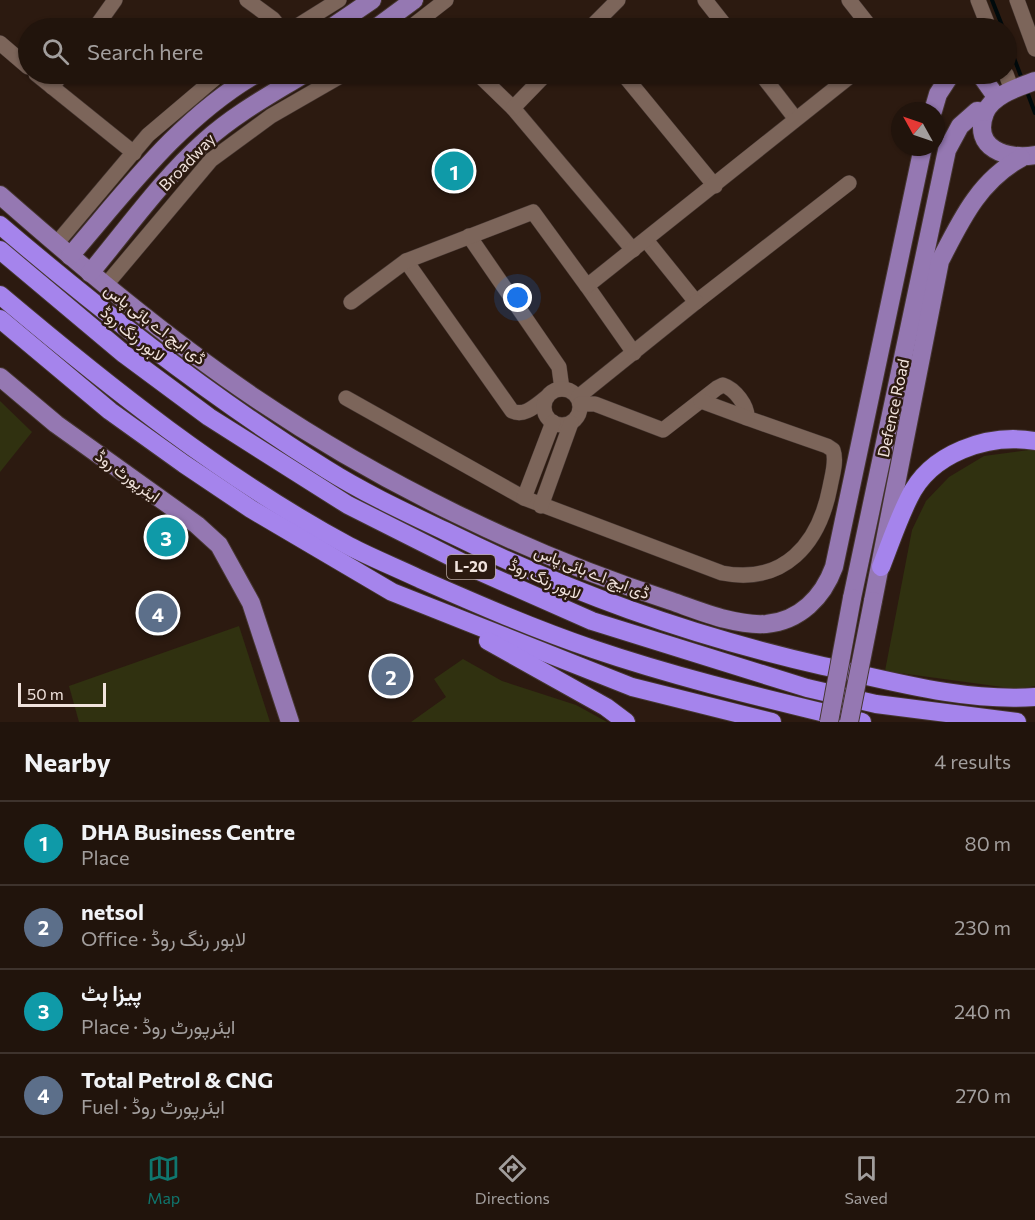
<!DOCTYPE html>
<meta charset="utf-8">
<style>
:root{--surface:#21140c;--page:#291d15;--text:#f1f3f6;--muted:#a29e9d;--line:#3e332d;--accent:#0f766e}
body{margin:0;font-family:Commissioner,Vazirmatn,sans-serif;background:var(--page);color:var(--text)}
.compass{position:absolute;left:891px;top:102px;width:54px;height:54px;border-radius:50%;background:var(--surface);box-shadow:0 2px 4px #0004;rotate:310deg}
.scale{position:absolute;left:18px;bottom:15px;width:88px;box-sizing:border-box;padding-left:6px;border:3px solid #f1e3dd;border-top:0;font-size:16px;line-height:21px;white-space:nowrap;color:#f1e3dd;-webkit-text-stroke:4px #2c1a10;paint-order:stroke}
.you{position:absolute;left:518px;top:298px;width:21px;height:21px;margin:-15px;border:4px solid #fff;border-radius:50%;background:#1a73e8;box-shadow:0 0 0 9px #1a73e833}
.badge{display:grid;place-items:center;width:39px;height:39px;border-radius:50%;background:var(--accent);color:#fff;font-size:20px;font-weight:700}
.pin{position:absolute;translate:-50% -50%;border:3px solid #fff;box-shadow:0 2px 6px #0006}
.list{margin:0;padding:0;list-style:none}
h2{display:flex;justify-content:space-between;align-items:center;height:78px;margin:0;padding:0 24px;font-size:26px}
h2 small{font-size:20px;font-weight:400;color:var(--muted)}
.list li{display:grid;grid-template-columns:39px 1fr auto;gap:18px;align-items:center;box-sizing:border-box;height:84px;padding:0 24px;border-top:2px solid var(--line)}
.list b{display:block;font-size:22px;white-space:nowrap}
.list p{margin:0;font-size:20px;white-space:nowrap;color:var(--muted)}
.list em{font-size:20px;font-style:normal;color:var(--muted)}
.icon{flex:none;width:33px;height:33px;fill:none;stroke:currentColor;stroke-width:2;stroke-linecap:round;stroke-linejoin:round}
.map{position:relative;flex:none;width:1035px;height:722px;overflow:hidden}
.search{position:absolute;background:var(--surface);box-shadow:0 2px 4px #0004;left:18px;right:18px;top:18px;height:66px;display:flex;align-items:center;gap:15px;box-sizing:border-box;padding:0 21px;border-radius:33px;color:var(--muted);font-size:22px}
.sheet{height:414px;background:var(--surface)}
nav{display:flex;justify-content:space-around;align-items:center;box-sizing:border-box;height:84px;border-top:2px solid var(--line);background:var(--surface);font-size:16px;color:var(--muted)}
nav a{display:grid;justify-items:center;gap:3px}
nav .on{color:var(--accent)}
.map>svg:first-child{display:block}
.green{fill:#303110}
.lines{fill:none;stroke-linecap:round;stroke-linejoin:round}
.stream{stroke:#000a0c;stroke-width:4}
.minor-casing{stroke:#453631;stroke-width:16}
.major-casing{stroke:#453631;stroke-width:20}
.highway-casing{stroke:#453631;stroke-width:20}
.minor{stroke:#7c655a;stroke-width:15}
.major{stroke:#9578b2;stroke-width:18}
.highway{stroke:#a584ec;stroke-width:18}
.major-bridge-casing{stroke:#453631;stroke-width:20;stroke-linecap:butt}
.major-bridge{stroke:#9578b2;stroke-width:18}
.labels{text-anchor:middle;stroke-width:5;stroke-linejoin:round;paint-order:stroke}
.shield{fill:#2c1a10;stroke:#b6a7a0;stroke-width:1.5}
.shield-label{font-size:15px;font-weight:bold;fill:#f1e3dd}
.street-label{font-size:16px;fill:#f1e3dd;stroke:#2c1a10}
</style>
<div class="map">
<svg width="1035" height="722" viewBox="0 0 1035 722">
<rect width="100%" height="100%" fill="#2c1a10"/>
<g class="green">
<path d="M0 401 32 432 0 472Z"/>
<path d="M1029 450 1035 451V686L1017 689 885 671 912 530 926 501 949 477 984 456Z"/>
<path d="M239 626 270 722H79L69 686Z"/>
<path d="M463 659 502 681 576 705 607 722H411L446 697 434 679Z"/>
</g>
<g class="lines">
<g class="stream">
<path d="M992 0 1003 28"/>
<path d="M1006 37 1022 79"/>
<path d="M1026 89 1035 113"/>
</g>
<g class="minor-casing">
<g id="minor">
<path d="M247 0 273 19 280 28"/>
<path d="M705 0 727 28"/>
<path d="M849 0 871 28"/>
<path d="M978 0 989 28"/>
<path d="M1017 0 1035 49"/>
<path d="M95 28 115 0"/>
<path d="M294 28 339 0"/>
<path d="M410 28 446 0"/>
<path d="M590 28 618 0"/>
<path d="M0 43 28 67"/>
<path d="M36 74 134 153"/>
<path d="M478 74 513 108 633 250"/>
<path d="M623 74 715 186"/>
<path d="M761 74 795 118"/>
<path d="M1006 74 1012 90"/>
<path d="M52 87 62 74"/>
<path d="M513 108 546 74"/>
<path d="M469 236 559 367 562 389"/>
<path d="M646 240 696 302 849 183"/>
<path d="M56 244 148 135 220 74"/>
<path d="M406 261 512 411C525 417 536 405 547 397"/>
<path d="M105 286 211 160 271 116 344 74"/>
<path d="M587 286 634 353"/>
<path d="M351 302 406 261 533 212 587 286 853 74"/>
<circle cx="562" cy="407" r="18"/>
<path d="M578 397 696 302"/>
<path d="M346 398 524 498 722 573C784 585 819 544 830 487 832 476 837 461 833 450L827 446 747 418C748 406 735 389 723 385L717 388 663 430 595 404H580"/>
<path d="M701 401 747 418"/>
<path d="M524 498 553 422"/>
<path d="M541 506 571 423"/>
</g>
</g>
<g class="major-casing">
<g id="major">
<path d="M331 28 372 0"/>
<path d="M376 28 414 0"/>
<path d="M980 74 997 98"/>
<path d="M1035 81C1019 87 992 95 985 113 971 149 1008 160 1035 155"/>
<path d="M933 111 938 94 951 74"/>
<path d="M0 195C82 267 165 337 255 398 381 483 526 554 671 601 700 611 735 626 766 624 800 621 823 597 834 567L923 147"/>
<path d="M70 256C127 190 180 118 256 74"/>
<path d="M90 273C127 229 162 179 205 141 235 114 270 95 304 74"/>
<path d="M0 377 56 424 197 525 219 545 251 603 290 722"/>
<path d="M852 598 947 150 960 126 977 111 985 112"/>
<path d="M873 601 940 261C961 220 979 181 1021 158"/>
</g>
</g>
<g class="highway-casing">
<g id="highway">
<path d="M0 225C103 313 211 397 326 469 364 493 405 512 445 531 569 592 687 635 823 666 891 681 964 702 1035 697"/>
<path d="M0 250 124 354 209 417 348 505 481 572 592 621 807 688 876 704 1017 722"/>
<path d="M0 295C109 387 223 478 349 546 372 558 397 568 420 579 477 604 534 629 593 649 681 679 772 700 862 722"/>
<path d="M0 319 110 411 184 464 251 509 392 592 632 687 772 722"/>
<path d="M881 567C890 544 898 520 909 498 930 453 988 433 1035 441"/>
<path d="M488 641 606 707 626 722"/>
</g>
</g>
<use href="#minor" class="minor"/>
<use href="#major" class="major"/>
<use href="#highway" class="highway"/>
<g class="major-bridge-casing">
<g id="major-bridge">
<path d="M829 722 852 598"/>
<path d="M849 722 873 601"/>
</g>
</g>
<use href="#major-bridge" class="major-bridge"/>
</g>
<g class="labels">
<rect class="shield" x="447" y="555" width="48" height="24" rx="4.5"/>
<g class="shield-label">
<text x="471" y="572">L-20</text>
</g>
<g class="street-label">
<text transform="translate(187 162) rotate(-46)" y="6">Broadway</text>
<text transform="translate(155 324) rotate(37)" y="6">ڈی ایچ اے بائی پاس</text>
<text transform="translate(133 334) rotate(39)" y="6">لاہور رنگ روڈ</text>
<text transform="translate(893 408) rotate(-78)" y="6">Defence Road</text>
<text transform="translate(128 476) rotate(36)" y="6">ایئرپورٹ روڈ</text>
<text transform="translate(592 572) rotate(21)" y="6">ڈی ایچ اے بائی پاس</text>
<text transform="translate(545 579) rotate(24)" y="6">لاہور رنگ روڈ</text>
</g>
</g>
</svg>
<svg class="compass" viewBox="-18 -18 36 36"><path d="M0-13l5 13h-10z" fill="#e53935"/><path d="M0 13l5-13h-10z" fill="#a29e9d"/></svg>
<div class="scale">50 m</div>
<div class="you"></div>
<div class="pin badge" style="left:454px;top:171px;background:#0f9aa8">1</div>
<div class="pin badge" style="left:391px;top:676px;background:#5c6f8a">2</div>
<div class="pin badge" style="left:166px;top:537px;background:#0f9aa8">3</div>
<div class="pin badge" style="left:158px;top:613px;background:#5c6f8a">4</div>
<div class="search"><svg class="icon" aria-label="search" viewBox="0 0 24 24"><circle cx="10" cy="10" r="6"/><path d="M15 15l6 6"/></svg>Search here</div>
</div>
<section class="sheet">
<h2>Nearby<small>4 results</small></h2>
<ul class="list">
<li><span class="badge" style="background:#0f9aa8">1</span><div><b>DHA Business Centre</b><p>Place</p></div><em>80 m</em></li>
<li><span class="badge" style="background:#5c6f8a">2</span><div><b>netsol</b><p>Office · لاہور رنگ روڈ</p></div><em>230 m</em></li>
<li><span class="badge" style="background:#0f9aa8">3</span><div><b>پیزا ہٹ</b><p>Place · ایئرپورٹ روڈ</p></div><em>240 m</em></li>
<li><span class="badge" style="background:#5c6f8a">4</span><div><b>Total Petrol &amp; CNG</b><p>Fuel · ایئرپورٹ روڈ</p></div><em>270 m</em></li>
</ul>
</section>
<nav>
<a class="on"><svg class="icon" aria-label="map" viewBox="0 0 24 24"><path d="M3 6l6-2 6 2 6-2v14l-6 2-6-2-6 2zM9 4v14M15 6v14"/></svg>Map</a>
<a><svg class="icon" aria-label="directions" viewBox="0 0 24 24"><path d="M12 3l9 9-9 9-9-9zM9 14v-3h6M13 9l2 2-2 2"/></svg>Directions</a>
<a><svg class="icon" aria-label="saved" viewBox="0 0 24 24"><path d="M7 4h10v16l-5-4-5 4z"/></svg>Saved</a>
</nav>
